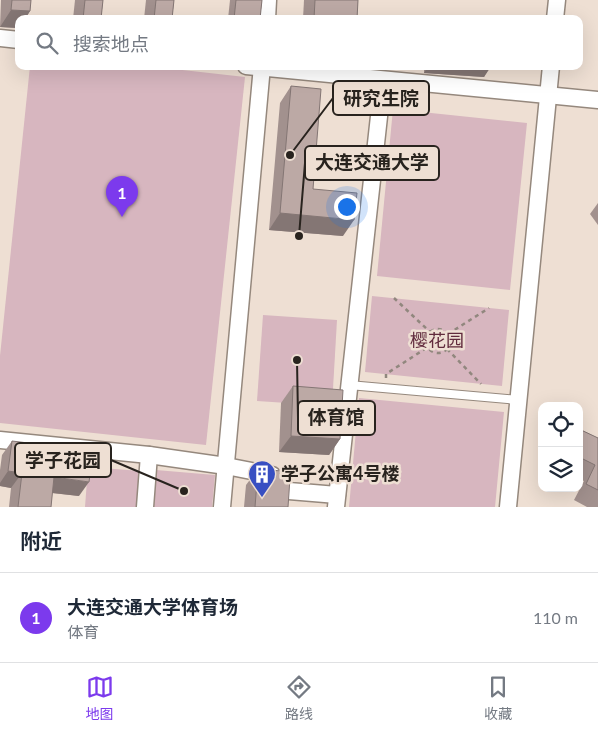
<!DOCTYPE html>
<html lang="zh">
<meta charset="utf-8">
<style>
:root{--surface:#fff;--page:#f6f6f7;--text:#1f2937;--muted:#747a83;--line:#e0e1e3;--accent:#7c3aed}
body{margin:0;font-family:Lato,"Noto Sans SC",sans-serif;background:var(--page);color:var(--text)}
.controls{position:absolute;right:15px;bottom:15px;display:grid;overflow:hidden;border-radius:10px;box-shadow:0 5px 20px #0002}
.controls button{width:45px;height:45px;display:grid;place-items:center;padding:0;border:0;border-bottom:1px solid var(--line);background:var(--surface);color:var(--text);font:25px sans-serif}
.you{position:absolute;left:346px;top:206px;width:18px;height:18px;margin:-12px;border:4px solid #fff;border-radius:50%;background:#1a73e8;box-shadow:0 0 0 8px #1a73e833}
.badge{display:grid;place-items:center;width:32px;height:32px;border-radius:50%;background:var(--accent);color:#fff;font-size:16px;font-weight:700}
.pin{position:absolute;translate:-50% -41px;filter:drop-shadow(0 1px 2px #0008)}
.pin::after{content:'';position:absolute;top:26px;width:18px;height:15px;background:inherit;clip-path:polygon(0 0,100% 0,50% 100%)}
.list{margin:0;padding:0;list-style:none}
h2{display:flex;justify-content:space-between;align-items:center;height:65px;margin:0;padding:0 20px;font-size:21px}
h2 small{font-size:16px;font-weight:400;color:var(--muted)}
.list li{display:grid;grid-template-columns:32px 1fr auto;gap:15px;align-items:center;box-sizing:border-box;height:90px;padding:0 20px;border-top:1px solid var(--line)}
.list b{display:block;font-size:19px;white-space:nowrap}
.list p{margin:0;font-size:16px;white-space:nowrap;color:var(--muted)}
.list em{font-size:16px;font-style:normal;color:var(--muted)}
.icon{flex:none;width:28px;height:28px;fill:none;stroke:currentColor;stroke-width:2;stroke-linecap:round;stroke-linejoin:round}
.map{position:relative;flex:none;width:598px;height:507px;overflow:hidden}
.search{position:absolute;background:var(--surface);box-shadow:0 5px 20px #0002;left:15px;right:15px;top:15px;height:55px;display:flex;align-items:center;gap:12px;box-sizing:border-box;padding:0 18px;border-radius:10px;color:var(--muted);font-size:19px}
.sheet{height:155px;background:var(--surface)}
nav{display:flex;justify-content:space-around;align-items:center;box-sizing:border-box;height:70px;border-top:1px solid var(--line);background:var(--surface);font-size:14px;color:var(--muted)}
nav a{display:grid;justify-items:center;gap:2px}
nav .on{color:var(--accent)}
.map>svg:first-child{display:block}
.green{fill:#d7b6bf}
.lines{fill:none;stroke-linecap:round;stroke-linejoin:round}
.lane-casing{stroke:#95887d;stroke-width:10}
.street-casing{stroke:#95887d;stroke-width:19}
.path{stroke:#91877e;stroke-width:2.5;stroke-dasharray:4 4;stroke-linecap:butt}
.lane{stroke:#fff;stroke-width:8}
.street{stroke:#fff;stroke-width:16}
.wall{fill:#a2918e}
.shaded-wall{fill:#847674}
.building{fill:#bca9a5;stroke:#847674}
.labels{text-anchor:middle;stroke-width:5;stroke-linejoin:round;paint-order:stroke}
.park-label{font-size:18px;fill:#612b3d;stroke:#eedfd3}
.poi-label{font-size:18px;font-weight:bold;fill:#28231e;stroke:#eedfd3;text-anchor:start}
.leader{fill:none;stroke:#28231e;stroke-width:2}
.callout-dot{fill:#28231e;stroke:#eedfd3;stroke-width:2}
.callout{fill:#eedfd3;stroke:#28231e;stroke-width:2}
.callout-label{font-size:19px;text-anchor:middle;font-weight:bold;fill:#28231e}
</style>
<div class="map">
<svg width="598" height="507" viewBox="0 0 598 507">
<rect width="100%" height="100%" fill="#eedfd3"/>
<g class="green">
<path d="M30 66H147L245 77 206 445 0 423V356Z"/>
<path d="M393 109 527 123 510 290 377 276Z"/>
<path d="M372 296 509 310 502 386 365 372Z"/>
<path d="M263 315 337 320 332 406 257 401Z"/>
<path d="M359 398 504 412 495 507H349Z"/>
<path d="M88 467 141 471 137 507H85Z"/>
<path d="M156 470 215 475 212 507H152Z"/>
</g>
<g class="lines">
<g class="lane-casing">
<path id="lane" d="M349 385 518 400"/>
</g>
<g class="street-casing">
<g id="street">
<path d="M267 19 268 0"/>
<path d="M555 19 557 0"/>
<path d="M0 38 19 40"/>
<path d="M246 66 598 100"/>
<path d="M0 440 149 455 226 466 272 475 289 491 337 495"/>
<path d="M145 507 149 455"/>
<path d="M222 507 262 66"/>
<path d="M336 507 383 80"/>
<path d="M508 507 551 66"/>
</g>
</g>
<g class="path">
<path d="M394 298 430 332"/>
<circle cx="438" cy="341" r="12"/>
<path d="M448 334 489 308"/>
<path d="M447 349 481 384"/>
<path d="M386 378V374L428 347"/>
</g>
<use href="#lane" class="lane"/>
<use href="#street" class="street"/>
</g>
<g class="wall">
<path d="M1 0H31L30 11 25 19H19L18 28 0 27Z"/>
<path d="M75 0H103L101 19H73Z"/>
<path d="M146 0H174L172 19H144Z"/>
<path d="M230 0H262L260 19H228Z"/>
<path d="M304 0H358L357 19H303Z"/>
<path d="M424 66H490L484 77 424 73Z"/>
<path d="M291 86 313 189 343 236 269 230 280 103Z"/>
<path d="M598 203V225L590 214Z"/>
<path d="M293 386 340 439 329 455 279 452 281 403Z"/>
<path d="M579 429 598 438V507H587L574 500 584 481 579 479Z"/>
<path d="M12 441 79 496 52 493 51 507H9L11 488 0 486V470L2 455Z"/>
<path d="M258 469 288 507H244L246 485Z"/>
</g>
<g class="shaded-wall">
<path d="M11 10 30 11 25 19H19L18 28 0 27Z"/>
<path d="M428 66H466L490 68 484 77 424 73Z"/>
<path d="M280 213 354 220 343 236 269 230Z"/>
<path d="M291 436 340 439 329 455 279 452Z"/>
<path d="M8 471 22 473 11 488 0 486V483Z"/>
<path d="M54 477 89 482 79 496 44 492Z"/>
</g>
<g class="building">
<path d="M12 0H31L30 11 11 10Z"/>
<path d="M85 0H103L101 19H83Z"/>
<path d="M156 0H174L172 19H154Z"/>
<path d="M236 0H262L260 19H234Z"/>
<path d="M315 0H358L357 19H314Z"/>
<path d="M466 66H490V68Z"/>
<path d="M291 86 321 89 313 189 357 193 354 220 280 213Z"/>
<path d="M293 386 343 390 340 439 291 436Z"/>
<path d="M579 429 598 438V490L586 484 595 465 579 457Z"/>
<path d="M12 441 93 451 89 482 54 477 51 507H18L22 473 8 471Z"/>
<path d="M258 469 282 471 290 478 288 507H255Z"/>
</g>
<defs>
<g id="building-pin" transform="scale(1.4375)"><path d="M0 17L-7.5 6A9.5 9.5 0 1 1 7.5 6Z" fill="#384fc2" stroke="#eedfd3"/><path d="M-4-6H4V6H1V3H-1V6H-4ZM-2.5-4.3h1.7v1.8h-1.7ZM.8-4.3h1.7v1.8H.8ZM-2.5-1h1.7V.8h-1.7ZM.8-1h1.7V.8H.8Z" fill="#fff"/></g>
</defs>
<g fill-rule="evenodd">
<use href="#building-pin" x="262" y="474"/>
</g>
<g class="labels">
<g class="park-label">
<text x="437" y="347">樱花园</text>
</g>
<g class="poi-label">
<text x="281" y="480">学子公寓4号楼</text>
</g>
</g>
<path class="leader" d="M290 155L333 98M299 236L305 163M297 360L298 418M184 491L111 460"/>
<g class="callout-dot">
<circle cx="290" cy="155" r="5"/>
<circle cx="299" cy="236" r="5"/>
<circle cx="297" cy="360" r="5"/>
<circle cx="184" cy="491" r="5"/>
</g>
<g class="callout">
<rect x="333" y="81" width="96" height="34" rx="5"/>
<rect x="305" y="146" width="134" height="34" rx="5"/>
<rect x="298" y="401" width="77" height="34" rx="5"/>
<rect x="15" y="443" width="96" height="34" rx="5"/>
</g>
<g class="callout-label">
<text x="381" y="105">研究生院</text>
<text x="372" y="169">大连交通大学</text>
<text x="336" y="424">体育馆</text>
<text x="63" y="467">学子花园</text>
</g>
</svg>
<div class="controls">
<button><svg class="icon" aria-label="locate" viewBox="0 0 24 24"><circle cx="12" cy="12" r="6"/><path d="M12 2v4M12 18v4M2 12h4M18 12h4"/></svg></button>
<button><svg class="icon" aria-label="layers" viewBox="0 0 24 24"><path d="M12 4l9 5-9 5-9-5zM3 14l9 5 9-5"/></svg></button>
</div>
<div class="you"></div>
<div class="pin badge" style="left:122px;top:217px">1</div>
<div class="search"><svg class="icon" aria-label="search" viewBox="0 0 24 24"><circle cx="10" cy="10" r="6"/><path d="M15 15l6 6"/></svg>搜索地点</div>
</div>
<section class="sheet">
<h2>附近<small></small></h2>
<ul class="list">
<li><span class="badge">1</span><div><b>大连交通大学体育场</b><p>体育</p></div><em>110 m</em></li>
</ul>
</section>
<nav>
<a class="on"><svg class="icon" aria-label="map" viewBox="0 0 24 24"><path d="M3 6l6-2 6 2 6-2v14l-6 2-6-2-6 2zM9 4v14M15 6v14"/></svg>地图</a>
<a><svg class="icon" aria-label="directions" viewBox="0 0 24 24"><path d="M12 3l9 9-9 9-9-9zM9 14v-3h6M13 9l2 2-2 2"/></svg>路线</a>
<a><svg class="icon" aria-label="saved" viewBox="0 0 24 24"><path d="M7 4h10v16l-5-4-5 4z"/></svg>收藏</a>
</nav>
